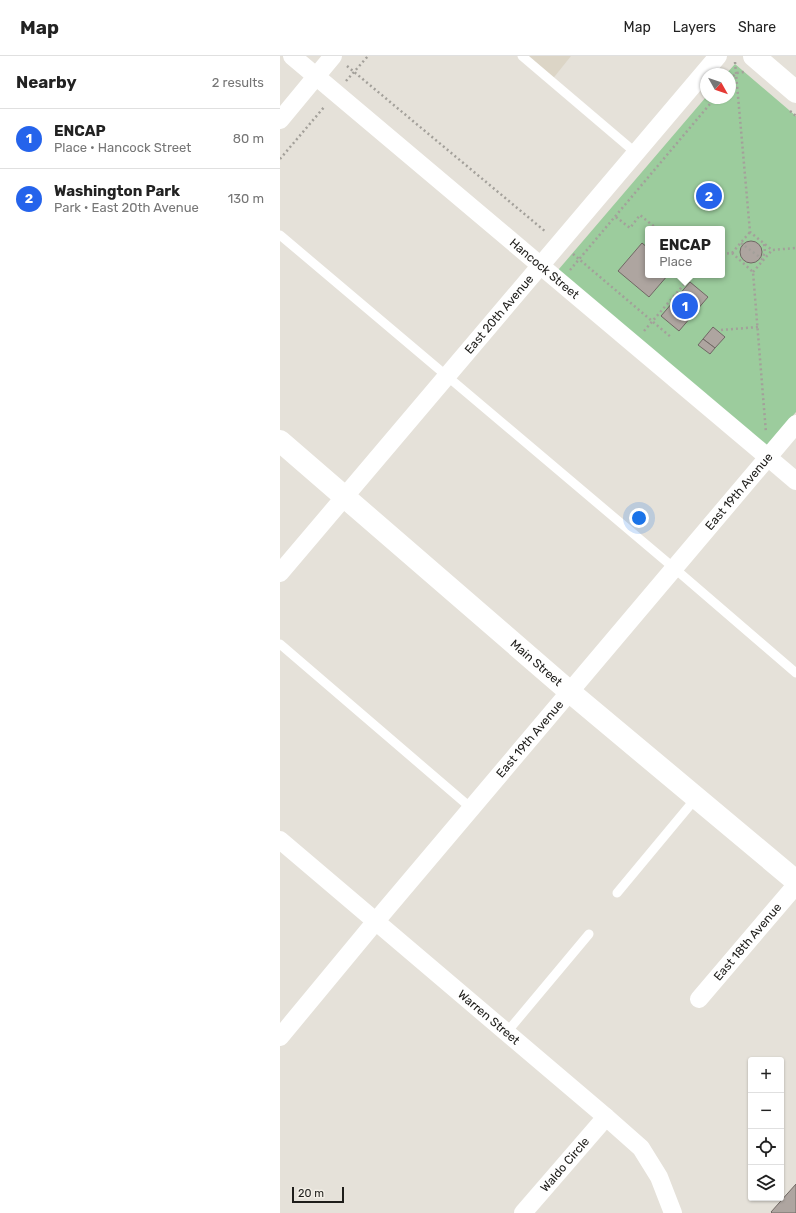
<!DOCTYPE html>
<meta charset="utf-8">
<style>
:root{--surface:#fff;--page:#f6f6f6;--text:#222;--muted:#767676;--line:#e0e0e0;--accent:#2563eb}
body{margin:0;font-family:Rubik,sans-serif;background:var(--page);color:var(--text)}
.controls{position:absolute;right:12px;bottom:12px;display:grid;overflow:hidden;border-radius:4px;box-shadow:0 1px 3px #0004}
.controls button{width:36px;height:36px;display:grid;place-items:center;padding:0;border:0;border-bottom:1px solid var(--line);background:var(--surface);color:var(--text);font:20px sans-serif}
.compass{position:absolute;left:420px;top:12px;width:36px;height:36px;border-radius:50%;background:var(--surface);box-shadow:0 1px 3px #0004;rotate:130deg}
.scale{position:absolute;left:12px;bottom:10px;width:52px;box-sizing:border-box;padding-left:4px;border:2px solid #1e1d1a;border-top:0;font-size:11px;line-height:14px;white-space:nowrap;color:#1e1d1a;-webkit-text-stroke:3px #f2eee6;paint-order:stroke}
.you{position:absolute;left:359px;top:462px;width:14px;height:14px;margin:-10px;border:3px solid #fff;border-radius:50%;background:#1a73e8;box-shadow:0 0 0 6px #1a73e833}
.badge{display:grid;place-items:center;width:26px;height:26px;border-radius:50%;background:var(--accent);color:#fff;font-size:13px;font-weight:700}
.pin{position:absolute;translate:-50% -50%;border:2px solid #fff;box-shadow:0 1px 4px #0006}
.popup{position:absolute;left:365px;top:170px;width:80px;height:52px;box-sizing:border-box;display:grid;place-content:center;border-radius:4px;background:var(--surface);filter:drop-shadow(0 1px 3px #0005);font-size:13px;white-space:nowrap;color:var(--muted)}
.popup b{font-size:15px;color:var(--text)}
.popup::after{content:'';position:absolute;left:50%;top:100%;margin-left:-8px;border:8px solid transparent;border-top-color:var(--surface)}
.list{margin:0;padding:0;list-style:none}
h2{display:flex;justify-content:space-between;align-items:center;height:52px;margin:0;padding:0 16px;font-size:17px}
h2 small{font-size:13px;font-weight:400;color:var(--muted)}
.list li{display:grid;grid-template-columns:26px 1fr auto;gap:12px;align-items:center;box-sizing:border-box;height:60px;padding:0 16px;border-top:1px solid var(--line)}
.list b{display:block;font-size:15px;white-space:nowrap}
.list p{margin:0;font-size:13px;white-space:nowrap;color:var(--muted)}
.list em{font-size:13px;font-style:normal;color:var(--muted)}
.icon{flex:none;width:22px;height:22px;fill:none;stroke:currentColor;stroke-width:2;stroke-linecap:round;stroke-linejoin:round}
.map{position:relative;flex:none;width:516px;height:1157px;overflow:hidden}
header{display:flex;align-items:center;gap:24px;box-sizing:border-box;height:56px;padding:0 20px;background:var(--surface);border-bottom:1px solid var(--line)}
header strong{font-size:19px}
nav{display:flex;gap:22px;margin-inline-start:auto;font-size:14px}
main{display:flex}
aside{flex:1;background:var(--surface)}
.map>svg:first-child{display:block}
.built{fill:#dcd5c6}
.green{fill:#9ccc9d;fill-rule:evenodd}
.building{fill:#aea5a0;stroke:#706864}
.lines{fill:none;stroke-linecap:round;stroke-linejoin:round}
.path{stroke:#a3a09a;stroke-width:2.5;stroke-dasharray:2 3;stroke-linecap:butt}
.service{stroke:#fff;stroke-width:9}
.minor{stroke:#fff;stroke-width:18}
.tertiary{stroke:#fff;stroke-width:22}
.secondary{stroke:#fff;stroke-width:22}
.labels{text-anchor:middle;stroke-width:3;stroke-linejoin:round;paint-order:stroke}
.street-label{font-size:12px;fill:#1e1d1a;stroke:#f2eee6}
</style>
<header>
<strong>Map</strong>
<nav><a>Map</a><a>Layers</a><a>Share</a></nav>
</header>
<main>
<aside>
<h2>Nearby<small>2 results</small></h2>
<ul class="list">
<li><span class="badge">1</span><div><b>ENCAP</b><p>Place · Hancock Street</p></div><em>80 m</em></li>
<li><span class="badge">2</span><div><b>Washington Park</b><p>Park · East 20th Avenue</p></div><em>130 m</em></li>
</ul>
</aside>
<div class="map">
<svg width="516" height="1157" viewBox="0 0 516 1157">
<rect width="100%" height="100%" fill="#e5e1d9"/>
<path class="built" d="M242 0H291L271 25Z"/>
<path class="green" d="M455 8 516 60V356L482 396 273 220 426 41 450 42V18H446ZM368 173H442V219H368Z"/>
<g class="building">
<circle cx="471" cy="196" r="11"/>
<path d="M362 187 368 192V219H388L369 241 338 215Z"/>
<path d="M410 226 428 241 399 275 381 260Z"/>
<path d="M433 271 445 281 435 292 423 283Z"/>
<path d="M423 283 435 292 430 298 418 289Z"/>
<path d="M516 1128V1157H492L491 1156Z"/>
</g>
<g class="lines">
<g class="path">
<path d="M455 6 470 176 492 194"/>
<path d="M67 10 266 176"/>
<path d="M450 24 456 17 464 16"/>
<path d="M66 25 88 0"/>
<path d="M510 55 516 60"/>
<path d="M0 103 45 50"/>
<path d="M336 161 350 172 360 159 377 173"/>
<path d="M461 187 482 203 485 196 484 188"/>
<path d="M452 197 470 176"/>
<path d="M293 198 392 282"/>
<path d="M442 198 452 197 473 216 486 377"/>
<path d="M290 214 435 42"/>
<path d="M473 216 492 194 516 192"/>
<path d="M441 274 478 271"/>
<path d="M364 275 412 219"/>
</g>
<g class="service">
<path d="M242 0 356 97"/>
<path d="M0 179 394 512 516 617"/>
<path d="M0 588 191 752"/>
<path d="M337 837 416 742"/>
<path d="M227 976 309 878"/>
</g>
<g class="minor">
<path id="s1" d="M12 0 516 425"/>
<path d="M0 64 53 0"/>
<path id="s2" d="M0 517 438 0"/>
<path id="s3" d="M0 784 326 1061 361 1092 379 1121 393 1157"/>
<path id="s4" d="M419 943 516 829"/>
<path id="s5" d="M0 981 96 865 516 368"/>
<path id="s6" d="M243 1157 326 1061"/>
</g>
<path class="tertiary" id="s7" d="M0 385 290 636 516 825"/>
<path class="secondary" d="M474 0 516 36"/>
</g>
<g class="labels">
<g class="street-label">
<text dy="4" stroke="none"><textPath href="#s1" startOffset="330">Hancock Street</textPath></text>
<text dy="4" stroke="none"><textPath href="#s2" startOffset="339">East 20th Avenue</textPath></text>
<text dy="4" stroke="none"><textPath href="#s5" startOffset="713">East 19th Avenue</textPath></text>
<text dy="4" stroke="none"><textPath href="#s7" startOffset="339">Main Street</textPath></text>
<text dy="4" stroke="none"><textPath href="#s5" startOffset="389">East 19th Avenue</textPath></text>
<text dy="4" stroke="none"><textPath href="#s4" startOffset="75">East 18th Avenue</textPath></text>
<text dy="4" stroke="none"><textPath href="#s3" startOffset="274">Warren Street</textPath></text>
<text dy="4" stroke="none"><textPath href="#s6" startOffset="64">Waldo Circle</textPath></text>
</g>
</g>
</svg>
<div class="controls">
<button>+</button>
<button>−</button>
<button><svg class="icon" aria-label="locate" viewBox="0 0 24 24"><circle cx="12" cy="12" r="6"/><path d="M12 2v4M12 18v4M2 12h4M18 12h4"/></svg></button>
<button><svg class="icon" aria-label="layers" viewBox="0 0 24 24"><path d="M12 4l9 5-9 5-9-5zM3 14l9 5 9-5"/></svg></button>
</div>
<svg class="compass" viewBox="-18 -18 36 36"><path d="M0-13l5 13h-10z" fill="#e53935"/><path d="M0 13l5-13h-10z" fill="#767676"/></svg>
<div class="scale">20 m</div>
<div class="you"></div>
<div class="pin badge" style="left:405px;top:250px">1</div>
<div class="popup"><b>ENCAP</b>Place</div>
<div class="pin badge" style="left:429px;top:140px">2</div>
</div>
</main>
